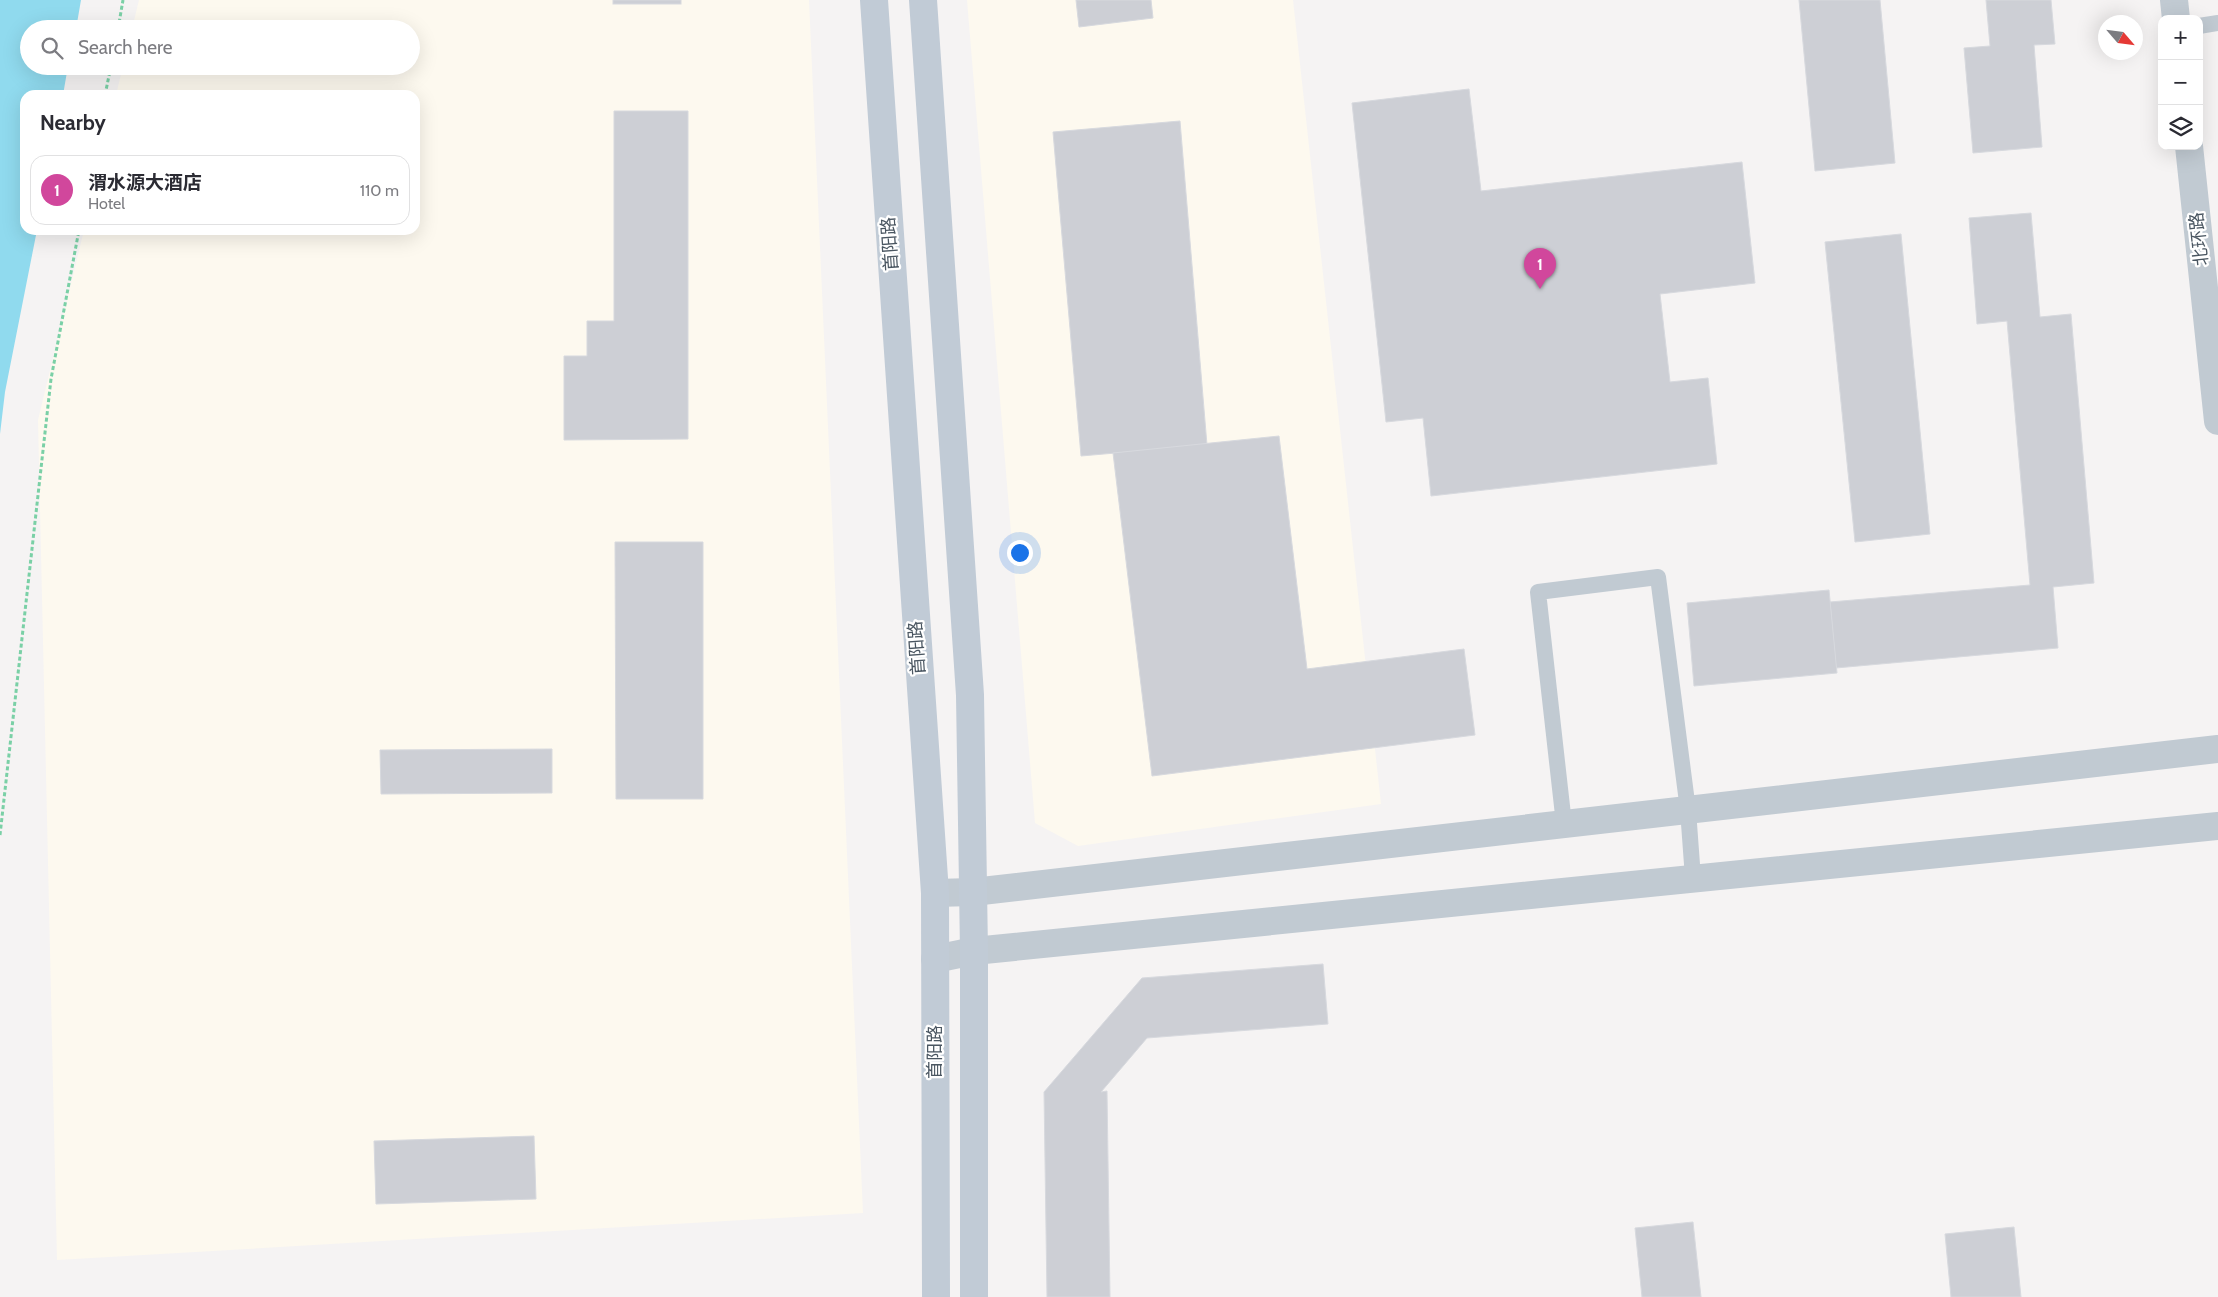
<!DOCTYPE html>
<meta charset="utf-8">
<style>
:root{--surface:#fff;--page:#f7f7f7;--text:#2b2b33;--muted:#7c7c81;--line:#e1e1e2;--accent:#1a73e8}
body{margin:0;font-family:Cabin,"Noto Sans SC",sans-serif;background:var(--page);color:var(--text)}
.controls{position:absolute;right:15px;top:15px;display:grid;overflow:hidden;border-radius:10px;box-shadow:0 5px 20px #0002}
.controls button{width:45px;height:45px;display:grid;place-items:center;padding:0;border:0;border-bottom:1px solid var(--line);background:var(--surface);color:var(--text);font:25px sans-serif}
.compass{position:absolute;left:2098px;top:15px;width:45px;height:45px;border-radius:50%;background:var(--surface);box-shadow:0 5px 20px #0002;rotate:118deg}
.you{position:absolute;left:1019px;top:552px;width:18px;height:18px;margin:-12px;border:4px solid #fff;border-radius:50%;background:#1a73e8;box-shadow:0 0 0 8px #1a73e833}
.badge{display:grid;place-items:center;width:32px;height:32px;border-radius:50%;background:var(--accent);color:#fff;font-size:16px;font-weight:700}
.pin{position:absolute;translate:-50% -41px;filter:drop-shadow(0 1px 2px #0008)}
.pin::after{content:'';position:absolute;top:26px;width:18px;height:15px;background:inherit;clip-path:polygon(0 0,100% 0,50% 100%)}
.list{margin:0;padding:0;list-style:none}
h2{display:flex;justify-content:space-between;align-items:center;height:65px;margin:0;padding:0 20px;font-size:21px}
h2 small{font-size:16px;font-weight:400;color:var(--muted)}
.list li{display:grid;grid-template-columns:32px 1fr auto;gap:15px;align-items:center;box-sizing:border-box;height:70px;margin:0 10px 10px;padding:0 10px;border:1px solid var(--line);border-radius:15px}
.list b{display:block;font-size:19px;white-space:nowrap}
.list p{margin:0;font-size:16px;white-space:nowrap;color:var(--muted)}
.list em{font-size:16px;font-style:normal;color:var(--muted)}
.icon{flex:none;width:28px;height:28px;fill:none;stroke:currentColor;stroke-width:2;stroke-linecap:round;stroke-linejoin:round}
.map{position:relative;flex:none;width:2218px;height:1297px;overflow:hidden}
.search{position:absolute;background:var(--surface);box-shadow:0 5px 20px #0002;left:20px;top:20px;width:400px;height:55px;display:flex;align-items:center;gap:12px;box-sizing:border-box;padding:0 18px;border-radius:28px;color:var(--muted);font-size:19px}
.panel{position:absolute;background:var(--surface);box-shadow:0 5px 20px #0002;left:20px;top:90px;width:400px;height:145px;border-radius:15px}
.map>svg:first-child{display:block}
.commercial{fill:#fdf9ef}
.water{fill:#90daee}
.building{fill:#cdcfd5;stroke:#d7d9de}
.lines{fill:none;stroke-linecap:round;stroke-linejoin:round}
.path{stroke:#7ad0a6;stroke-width:3;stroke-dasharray:4 2.5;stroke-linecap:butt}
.service{stroke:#c1cad2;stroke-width:16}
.tertiary{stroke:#c1cad2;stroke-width:28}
.secondary{stroke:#c1cbd6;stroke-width:28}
.labels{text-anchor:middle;stroke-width:4.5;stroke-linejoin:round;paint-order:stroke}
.street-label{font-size:18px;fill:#4a5661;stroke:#fff}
</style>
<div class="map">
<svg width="2218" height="1297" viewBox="0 0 2218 1297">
<rect width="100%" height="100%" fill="#f5f3f3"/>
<g class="commercial">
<path d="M139 0H809L863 1213 57 1260 38 420 84 230H415V95H116L123 66H411V29H132Z"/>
<path d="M967 0H1293L1381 804 1078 846 1035 823Z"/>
</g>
<path class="water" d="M0 0H81L76 29H29V66H68L63 95H25V230H37L5 392 0 434Z"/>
<g class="building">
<rect x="613" y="0" width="68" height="4"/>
<path d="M1076 0H1151L1153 18 1079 27Z"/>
<path d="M1799 0H1880L1895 163 1815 171Z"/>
<path d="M1986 0H2051L2055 44 2034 45 2042 147 1973 153 1964 48 1990 46Z"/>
<path d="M1469 89 1481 191 1742 162 1755 283 1660 294 1670 382 1708 378 1717 464 1431 496 1423 418 1386 422 1352 103Z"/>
<path d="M614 111H688V439L564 440V356H587V321H614Z"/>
<path d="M1180 121 1207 445 1081 456 1053 132Z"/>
<path d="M2031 213 2040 317 2071 314 2094 583 2053 587 2058 648 1836 668 1830 602 2030 585 2007 321 1977 324 1969 218Z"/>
<path d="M1901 234 1930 534 1855 542 1825 242Z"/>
<path d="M1279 436 1307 669 1464 649 1475 735 1152 776 1113 453Z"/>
<path d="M615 542H703V799H616Z"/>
<path d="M1829 590 1837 673 1694 686 1687 603Z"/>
<path d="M552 749V793L381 794 380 750Z"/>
<path d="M1323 964 1328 1024 1147 1038 1101 1092 1107 1091 1110 1297H1047L1044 1092 1142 978Z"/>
<path d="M534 1136 536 1199 376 1204 374 1141Z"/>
<path d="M1693 1222 1701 1297H1642L1635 1228Z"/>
<path d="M2014 1227 2021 1297H1951L1945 1234Z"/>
</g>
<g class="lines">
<g class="path">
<path d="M118 29 123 0"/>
<path d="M105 95 111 66"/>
<path d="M0 835 51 379 79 230"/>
</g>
<g class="service">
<path d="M2199 26 2218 23"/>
<path d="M1564 824 1538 592 1658 577 1688 810 1693 878"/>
</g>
<g class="tertiary">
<path d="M2174 0 2176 19"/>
<path d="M2189 146 2218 421"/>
<path d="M935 893 973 892 2218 749"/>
<path d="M935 959 974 951 2218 826"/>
</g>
<g class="secondary">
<path d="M874 0 935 893 936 1297"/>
<path d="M923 0 970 695 974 951V1297"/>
</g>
</g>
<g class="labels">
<g class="street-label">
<text transform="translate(2199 239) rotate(-96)" y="6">北环路</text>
<text transform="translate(890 244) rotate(-94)" y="6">首阳路</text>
<text transform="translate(917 648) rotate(-94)" y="6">首阳路</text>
<text transform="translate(935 1052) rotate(-90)" y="6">首阳路</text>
</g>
</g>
</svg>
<div class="controls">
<button>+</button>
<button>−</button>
<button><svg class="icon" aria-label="layers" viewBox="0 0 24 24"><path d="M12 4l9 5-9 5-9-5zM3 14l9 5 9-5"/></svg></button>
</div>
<svg class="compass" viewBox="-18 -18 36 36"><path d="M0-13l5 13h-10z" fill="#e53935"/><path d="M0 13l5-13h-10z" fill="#7c7c81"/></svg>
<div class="you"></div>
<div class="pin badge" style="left:1540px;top:289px;background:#d1479c">1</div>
<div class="search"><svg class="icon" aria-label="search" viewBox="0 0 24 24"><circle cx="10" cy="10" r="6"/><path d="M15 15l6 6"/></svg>Search here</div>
<section class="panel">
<h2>Nearby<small></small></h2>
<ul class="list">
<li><span class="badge" style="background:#d1479c">1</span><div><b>渭水源大酒店</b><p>Hotel</p></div><em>110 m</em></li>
</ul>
</section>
</div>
